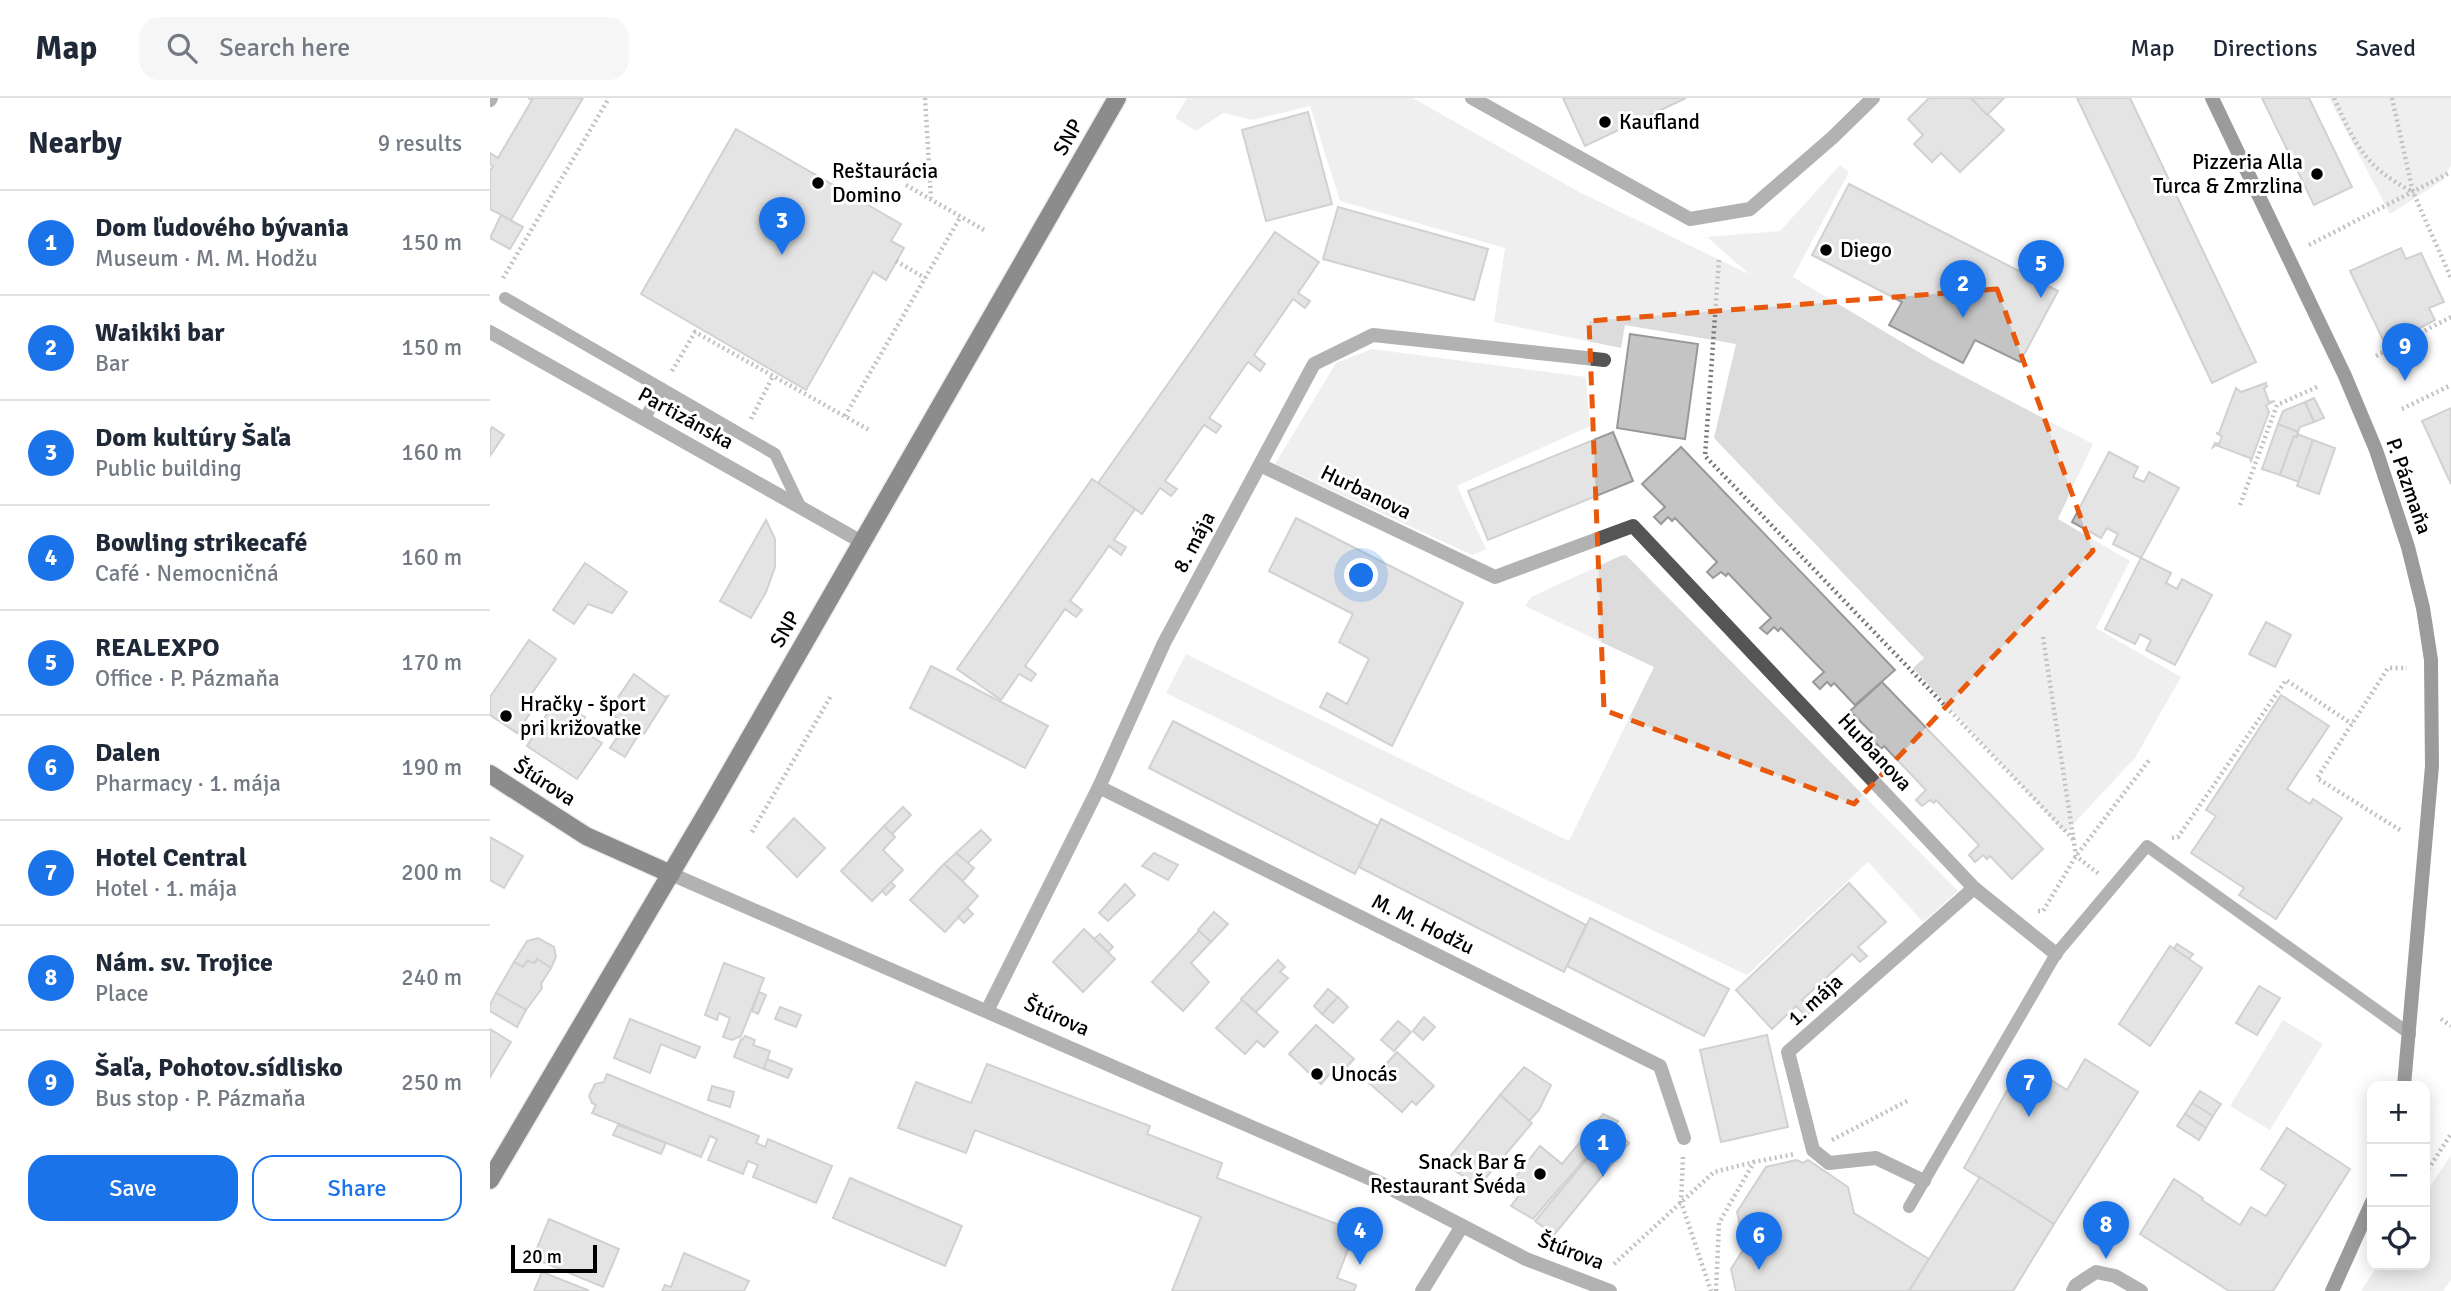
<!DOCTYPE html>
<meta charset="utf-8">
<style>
:root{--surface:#fff;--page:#f6f6f7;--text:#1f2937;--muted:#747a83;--line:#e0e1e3;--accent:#1a73e8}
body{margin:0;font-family:Signika,sans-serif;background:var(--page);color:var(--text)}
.controls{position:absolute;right:21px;bottom:21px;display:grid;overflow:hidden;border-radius:14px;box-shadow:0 4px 18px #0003}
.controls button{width:63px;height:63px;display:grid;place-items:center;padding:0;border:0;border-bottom:2px solid var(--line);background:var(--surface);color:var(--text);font:35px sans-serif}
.scale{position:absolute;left:21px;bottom:18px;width:86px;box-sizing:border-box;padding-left:7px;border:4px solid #000;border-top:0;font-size:19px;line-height:24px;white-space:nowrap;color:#000;-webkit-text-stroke:5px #fff;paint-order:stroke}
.you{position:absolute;left:872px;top:478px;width:24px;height:24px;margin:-18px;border:5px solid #fff;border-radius:50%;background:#1a73e8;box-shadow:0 0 0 10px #1a73e833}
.badge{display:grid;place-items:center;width:46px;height:46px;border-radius:50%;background:var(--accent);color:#fff;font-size:23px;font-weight:700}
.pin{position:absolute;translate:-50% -58px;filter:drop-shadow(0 2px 4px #0008)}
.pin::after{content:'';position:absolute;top:37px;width:24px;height:21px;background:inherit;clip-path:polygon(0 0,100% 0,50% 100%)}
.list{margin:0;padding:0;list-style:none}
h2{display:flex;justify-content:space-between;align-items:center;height:91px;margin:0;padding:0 28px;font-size:30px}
h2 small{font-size:23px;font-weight:400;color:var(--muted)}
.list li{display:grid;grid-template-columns:46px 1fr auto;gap:21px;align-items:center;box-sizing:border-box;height:105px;padding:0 28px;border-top:2px solid var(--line)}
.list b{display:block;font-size:26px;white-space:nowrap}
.list p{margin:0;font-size:23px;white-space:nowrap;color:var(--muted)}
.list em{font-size:23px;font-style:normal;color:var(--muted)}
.actions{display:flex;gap:14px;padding:21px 28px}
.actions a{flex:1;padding:16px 0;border:2px solid var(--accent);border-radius:21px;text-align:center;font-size:24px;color:var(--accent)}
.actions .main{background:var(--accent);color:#fff}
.icon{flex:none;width:38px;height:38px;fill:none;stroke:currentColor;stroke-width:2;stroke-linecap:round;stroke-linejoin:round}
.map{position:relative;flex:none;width:1961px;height:1193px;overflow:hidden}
header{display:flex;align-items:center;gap:42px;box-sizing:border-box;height:98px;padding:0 35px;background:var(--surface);border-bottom:2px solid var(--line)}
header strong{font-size:33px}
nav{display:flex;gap:38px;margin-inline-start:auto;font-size:24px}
.search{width:490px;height:63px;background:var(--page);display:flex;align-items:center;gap:18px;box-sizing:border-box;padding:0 24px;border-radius:21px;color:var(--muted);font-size:26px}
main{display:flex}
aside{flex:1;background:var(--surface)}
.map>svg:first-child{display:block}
.green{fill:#dcdcdc}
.building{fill:#c4c4c4;stroke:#999;stroke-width:2}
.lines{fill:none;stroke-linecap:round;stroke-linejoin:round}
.primary-casing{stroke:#dbdbdb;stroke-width:21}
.path{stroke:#777;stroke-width:4.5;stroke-dasharray:2 3.5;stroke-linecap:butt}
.service{stroke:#555;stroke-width:12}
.minor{stroke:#555;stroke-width:14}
.secondary{stroke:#222;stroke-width:14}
.primary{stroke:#000;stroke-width:18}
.marked{fill:none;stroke:#e8590c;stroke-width:5;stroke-dasharray:14 9;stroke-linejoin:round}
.poi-dot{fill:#000;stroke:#fff;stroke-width:2.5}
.labels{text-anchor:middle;stroke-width:6;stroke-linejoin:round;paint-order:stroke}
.poi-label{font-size:21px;fill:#000;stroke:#fff;text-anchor:start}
.street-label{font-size:21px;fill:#000;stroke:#fff}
</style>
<header>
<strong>Map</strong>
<div class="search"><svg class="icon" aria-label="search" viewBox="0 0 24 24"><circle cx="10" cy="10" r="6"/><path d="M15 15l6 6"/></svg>Search here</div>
<nav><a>Map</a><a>Directions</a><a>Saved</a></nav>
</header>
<main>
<aside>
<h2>Nearby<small>9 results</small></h2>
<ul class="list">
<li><span class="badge">1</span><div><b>Dom ľudového bývania</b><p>Museum · M. M. Hodžu</p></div><em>150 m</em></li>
<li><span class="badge">2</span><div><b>Waikiki bar</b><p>Bar</p></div><em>150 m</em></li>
<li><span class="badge">3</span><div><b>Dom kultúry Šaľa</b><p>Public building</p></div><em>160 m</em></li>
<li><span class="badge">4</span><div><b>Bowling strikecafé</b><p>Café · Nemocničná</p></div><em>160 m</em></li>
<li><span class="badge">5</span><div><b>REALEXPO</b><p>Office · P. Pázmaňa</p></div><em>170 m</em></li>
<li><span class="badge">6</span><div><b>Dalen</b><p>Pharmacy · 1. mája</p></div><em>190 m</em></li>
<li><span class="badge">7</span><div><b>Hotel Central</b><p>Hotel · 1. mája</p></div><em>200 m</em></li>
<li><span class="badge">8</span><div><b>Nám. sv. Trojice</b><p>Place</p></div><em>240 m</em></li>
<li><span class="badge">9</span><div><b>Šaľa, Pohotov.sídlisko</b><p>Bus stop · P. Pázmaňa</p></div><em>250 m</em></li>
</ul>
<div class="actions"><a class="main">Save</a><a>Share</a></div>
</aside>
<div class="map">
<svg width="1961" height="1193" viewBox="0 0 1961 1193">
<rect width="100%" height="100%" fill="#fff"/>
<g class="green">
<path d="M697 0H923L1089 94 1259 176 1217 139 1290 133 1350 67 1359 74 1303 179 1442 262 1603 346 1568 421 1640 463 1606 530 1691 579 1645 660 1575 735 1423 570 1434 560 1224 340 1246 246 1135 227 1131 250 1004 224 1015 150 850 103 820 8 763 22 733 15 706 33 685 20Z"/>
<path d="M1839 0H1961V67L1953 82 1900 116Z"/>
<path d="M882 251 1096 279 1100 328 967 388 996 451 982 457 785 366 846 265Z"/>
<path d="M1136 457 1468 793 1433 824 1378 764 1257 877 1059 783 676 595 696 556 1079 743 1164 569 1035 508 1041 499 1130 458Z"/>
<path d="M1793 922 1833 946 1780 1032 1740 1008Z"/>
<path d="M1961 1057V1182L1953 1193H1871L1888 1167H1935V1096Z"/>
</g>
<g class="building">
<path d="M38 0H93L21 122 0 111V73L3 68 0 66V55L8 60 42 2Z"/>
<path d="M1073 0H1196L1095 48Z"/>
<path d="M1439 0H1481L1514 32 1470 74 1451 55 1442 64 1424 46 1433 37 1418 21Z"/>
<path d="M1481 0H1514L1497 17Z"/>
<path d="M1587 0H1640L1766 264 1722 285Z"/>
<path d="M1772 0H1819L1862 89 1824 107Z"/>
<path d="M818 14 842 106 776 123 752 32Z"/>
<path d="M246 31 411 126 401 143 414 150 396 182 383 174 316 292 151 196Z"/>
<path d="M1359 86 1568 193 1530 264 1485 242 1473 265 1399 227 1412 204 1322 157Z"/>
<path d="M848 109 998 151 984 202 833 161Z"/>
<path d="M11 117 33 129 20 151 0 140Z"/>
<path d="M785 134 829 164 808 195 820 203 815 210 803 201 764 257 775 266 770 273 758 264 719 320 731 328 726 335 714 327 675 383 687 391 681 398 670 390 652 416 608 385Z"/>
<path d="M1911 150 1916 161 1931 155 1954 204 1939 210 1945 222 1896 248 1860 173Z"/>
<path d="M1140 236 1208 246 1195 341 1127 330Z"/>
<path d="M1776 285V288H1778L1774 290 1779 304 1785 303 1776 307 1779 314 1761 363 1760 360 1726 347 1723 349 1725 345 1729 346 1732 338 1726 335H1729L1746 290 1751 294Z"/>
<path d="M1824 300 1834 320 1824 324 1815 304Z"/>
<path d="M1815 304 1824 324 1810 329 1808 334 1788 326 1793 313Z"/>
<path d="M1961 310V386L1932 323Z"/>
<path d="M1788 326 1808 334 1807 339 1804 338 1790 377 1772 371Z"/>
<path d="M2 329 14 337 0 358V333Z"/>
<path d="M1123 334 1143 383 998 442 978 393Z"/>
<path d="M1807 336 1823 342 1809 384 1790 377 1804 338 1807 339Z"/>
<path d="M1823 342 1845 350 1829 396 1807 388Z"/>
<path d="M1191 349 1405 572 1365 607 1344 585 1341 588 1337 584 1330 591 1323 584 1334 574 1291 530 1288 533 1284 529 1277 536 1270 530 1281 520 1238 475 1236 478 1231 474 1223 480 1217 474 1227 464 1185 420 1182 423 1178 419 1171 426 1164 419 1175 409 1152 386Z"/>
<path d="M1619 354 1648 369 1643 379 1654 384 1659 374 1689 390 1651 460 1623 446 1628 436 1617 430 1611 440 1582 424Z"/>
<path d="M602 381 645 411 624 442 636 449 631 457 619 448 580 503 592 512 586 519 575 511 535 568 546 576 541 583 529 576 511 602 467 571Z"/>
<path d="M806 420 973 505 902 648 830 609 837 595 857 606 879 561 849 544 863 516 779 473Z"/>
<path d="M276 422 285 441V469L276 494 261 520 230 503Z"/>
<path d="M1651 460 1681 475 1676 485 1687 491 1692 481 1722 497 1685 567 1656 552 1661 542 1650 536 1645 546 1615 531Z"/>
<path d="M95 465 137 494 122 515 98 506 84 526 63 512Z"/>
<path d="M1776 524 1801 537 1785 569 1759 556Z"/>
<path d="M39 542 66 561 40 598 48 603 27 635 0 617V599Z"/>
<path d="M441 568 558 628 535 670 420 610Z"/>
<path d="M144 576 175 599 178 598 154 636 150 634 135 659 120 650 136 626 118 614Z"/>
<path d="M1392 584 1553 751 1522 781 1500 758 1497 761 1493 757 1485 764 1479 757 1489 747 1446 702 1444 705 1440 702 1432 708 1426 702 1436 692 1394 648 1391 651 1387 646 1379 654 1373 647 1384 637 1360 613Z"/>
<path d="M1791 597 1839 628 1797 691 1820 706 1823 701 1852 720 1786 821 1749 797 1754 790 1701 755 1726 718 1716 712Z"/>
<path d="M66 601 95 619 88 630 112 645 87 681 37 648Z"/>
<path d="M683 623 888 728 865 776 659 670Z"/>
<path d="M413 709 421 717 402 736 394 728Z"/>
<path d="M304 720 335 750 307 779 277 749Z"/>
<path d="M891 721 1096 827 1074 874 869 769Z"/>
<path d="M394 728 405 739 393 752 413 772 382 803 351 773Z"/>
<path d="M491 732 501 742 478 765 466 755Z"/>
<path d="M0 739 33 758 14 790 0 782Z"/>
<path d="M466 755 484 770 473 783 454 766Z"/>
<path d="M664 755 688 767 678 782 652 768Z"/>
<path d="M454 766 488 798 455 834 420 802Z"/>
<path d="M401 784 405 788 396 797 392 793Z"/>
<path d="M1359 785 1396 824 1368 849 1377 858 1370 864 1362 856 1312 902 1322 912 1316 918 1306 908 1282 931 1246 892Z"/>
<path d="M635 786 645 797 618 823 609 815Z"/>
<path d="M477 810 483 816 474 825 468 819Z"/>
<path d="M724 814 738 826 721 844 708 832Z"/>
<path d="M1100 820 1239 891 1214 938 1077 868Z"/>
<path d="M594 831 625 861 593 894 563 864Z"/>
<path d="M709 833 721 844 701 865 719 884 693 913 662 884Z"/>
<path d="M610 836 623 849 618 854 604 841Z"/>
<path d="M48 840 64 849 66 859 61 870 47 861 45 865 37 863 33 869 24 864 37 843Z"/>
<path d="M1687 846 1703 856 1699 861 1684 851Z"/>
<path d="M1680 848 1712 870 1660 948 1629 926Z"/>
<path d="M47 861 61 870 51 886 52 890 36 912 6 895 24 864 33 869 37 863 45 865Z"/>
<path d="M788 862 795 869 790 874 798 880 766 914 751 901Z"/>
<path d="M234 865 274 880 251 938 242 942 233 939 240 920 229 915 227 922 215 917Z"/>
<path d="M1769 888 1790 900 1767 937 1746 925Z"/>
<path d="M838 891 848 899 832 916 824 908Z"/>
<path d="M269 894 276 897 268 916 262 913Z"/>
<path d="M6 895 36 912 27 929 0 913V907Z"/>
<path d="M848 899 858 909 843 925 832 916Z"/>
<path d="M752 902 788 934 774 949 767 943 755 956 726 930Z"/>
<path d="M290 909 311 917 306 929 285 921Z"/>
<path d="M934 919 945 929 933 942 923 933Z"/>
<path d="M140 921 210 949 205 960 171 946 160 975 124 960Z"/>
<path d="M908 923 921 934 904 953 891 942Z"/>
<path d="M826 927 864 961 849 977 843 972 831 986 799 956Z"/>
<path d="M0 931 21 944 0 979Z"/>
<path d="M1277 937 1298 1029 1231 1044 1210 952Z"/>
<path d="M255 938 265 942 263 947 280 953 274 971 244 959 251 941 252 942Z"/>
<path d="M907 954 944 988 926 1007 922 1003 912 1014 879 985Z"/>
<path d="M277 961 302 971 298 980 274 971Z"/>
<path d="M1595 961 1648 994 1564 1126 1474 1070 1533 964 1577 992Z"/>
<path d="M497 966 660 1028 657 1036 732 1065 727 1080 865 1133 847 1180 866 1187 864 1193H682L711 1119 485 1032 476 1055 408 1030 426 984 481 1005Z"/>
<path d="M1034 969 1061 987 1049 1012 1039 1023 1010 997Z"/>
<path d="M117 976 269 1038 266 1045 275 1049 278 1041 342 1068 326 1105 263 1079 268 1067 258 1063 253 1076 218 1062 227 1041 220 1038 211 1059 102 1015 106 1007 102 1005 99 998 105 986 114 984Z"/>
<path d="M222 988 244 994 240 1009 218 1002Z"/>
<path d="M1710 993 1731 1006 1723 1018 1702 1005Z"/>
<path d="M1010 997 1042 1025 989 1088 954 1066Z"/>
<path d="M1702 1005 1723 1018 1716 1030 1695 1016Z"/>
<path d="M1113 1016 1128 1023 1043 1121 1021 1108 1033 1092 1022 1083 1050 1048 1072 1066Z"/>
<path d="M1695 1016 1716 1030 1709 1042 1687 1028Z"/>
<path d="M128 1027 176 1045 171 1056 123 1037Z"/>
<path d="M1123 1030 1139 1045 1064 1137 1045 1123Z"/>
<path d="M1797 1030 1860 1071 1783 1193H1739L1650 1136 1684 1081 1713 1100 1712 1102 1750 1127 1761 1109 1776 1118 1796 1087 1771 1071Z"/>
<path d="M1306 1062 1313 1065 1318 1062 1358 1089 1364 1115 1439 1161 1419 1193H1246L1241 1171 1255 1149 1247 1114 1276 1069Z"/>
<path d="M1490 1079 1564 1126 1523 1193H1419Z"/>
<path d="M360 1080 472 1128 455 1168 343 1120Z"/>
<path d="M59 1121 129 1151 113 1189 43 1160Z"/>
<path d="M194 1155 259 1183 254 1193H172L175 1187 181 1189Z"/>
<path d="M52 1174 98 1192 97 1193H44Z"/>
</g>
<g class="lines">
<g class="primary-casing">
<g id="primary">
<path d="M0 676 96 738 181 776"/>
<path d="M0 1082 220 709 627 0"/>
</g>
</g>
<g class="path">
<path d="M435 0 441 100"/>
<path d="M1844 0C1866 48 1875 69 1923 94"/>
<path d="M1902 0 1923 94 1961 180"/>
<path d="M416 87 494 132"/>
<path d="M1819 147 1961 74"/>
<path d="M1229 162 1215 358 1584 742"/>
<path d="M406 163 435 180"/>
<path d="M13 180 119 0"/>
<path d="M1886 258 1961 219"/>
<path d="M182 273 205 234 381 333"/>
<path d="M1912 311 1961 287"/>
<path d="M355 318 471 118"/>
<path d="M261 321 283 278"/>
<path d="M1750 407 1787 307 1829 288"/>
<path d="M1553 539 1586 758 1609 776"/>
<path d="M1910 732 1827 680 1898 570H1917"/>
<path d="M262 734 342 596"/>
<path d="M1682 740 1688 739 1796 582 1862 626"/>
<path d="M1548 813H1553L1586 758 1660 661"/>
<path d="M1951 921 1961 928"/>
<path d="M1342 1042 1419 1002"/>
<path d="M1193 1059 1191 1104 1221 1193"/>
<path d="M1935 1076 1961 1036"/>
<path d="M1124 1166 1224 1074 1264 1064"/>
<path d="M1226 1193 1229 1125 1264 1064 1305 1056"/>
</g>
<g class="service">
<path d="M15 200 285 356 311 410"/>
<path d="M154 321 172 291"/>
<path d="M1419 1109 1566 856 1657 748 1920 936"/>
</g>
<g class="minor">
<path d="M982 0 1200 121 1260 111 1342 40 1383 0"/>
<path d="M0 2 1 0"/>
<path d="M0 234 370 443"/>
<path d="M770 367 1005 479 1143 428 1484 790 1566 856"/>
<path d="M609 689 1170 968 1194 1040"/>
<path d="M181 776 888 1084 1036 1161 1120 1193"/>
<path d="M497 913 609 689 674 545 824 266 883 237 1114 262"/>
<path d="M1434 1083 1386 1060 1339 1065 1323 1052 1298 954 1484 790"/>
<path d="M932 1193 972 1128"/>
<path d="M1583 1193 1586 1187 1606 1174 1625 1178 1651 1193"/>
</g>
<g class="secondary">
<path d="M1722 0 1855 278 1886 352 1918 449 1933 510 1941 562 1942 668 1914 988"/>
<path d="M1842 1193 1882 1104"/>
</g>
<use href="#primary" class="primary"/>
</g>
<path d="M0 0H1961V1193H0ZM1507 191 1603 453 1364 706 1114 612 1099 223Z" fill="#fff" fill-opacity=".55" fill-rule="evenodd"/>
<path class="marked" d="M1507 191 1603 453 1364 706 1114 612 1099 223Z"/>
<g class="poi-dot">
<circle cx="1115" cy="24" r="7"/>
<circle cx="1827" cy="76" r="7"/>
<circle cx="328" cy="85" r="7"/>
<circle cx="1336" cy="152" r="7"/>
<circle cx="16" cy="618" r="7"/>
<circle cx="827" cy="976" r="7"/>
<circle cx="1050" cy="1076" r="7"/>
</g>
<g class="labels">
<g class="poi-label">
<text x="1129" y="31">Kaufland</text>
<text x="1813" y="71" text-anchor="end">Pizzeria Alla<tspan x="1813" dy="24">Turca &amp; Zmrzlina</tspan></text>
<text x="342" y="80">Reštaurácia<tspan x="342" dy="24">Domino</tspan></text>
<text x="1350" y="159">Diego</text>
<text x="30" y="613">Hračky - šport<tspan x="30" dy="24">pri križovatke</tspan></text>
<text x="841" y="983">Unocás</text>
<text x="1036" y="1071" text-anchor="end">Snack Bar &amp;<tspan x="1036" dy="24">Restaurant Švéda</tspan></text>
</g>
<g class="street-label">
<text transform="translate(578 39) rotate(-60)" y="7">SNP</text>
<text transform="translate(196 320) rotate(29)" y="7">Partizánska</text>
<text transform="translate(1919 388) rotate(71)" y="7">P. Pázmaňa</text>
<text transform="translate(876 394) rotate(26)" y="7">Hurbanova</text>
<text transform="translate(704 444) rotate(-62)" y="7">8. mája</text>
<text transform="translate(295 531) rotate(-60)" y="7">SNP</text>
<text transform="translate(1385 654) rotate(47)" y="7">Hurbanova</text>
<text transform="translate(55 684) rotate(33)" y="7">Štúrova</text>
<text transform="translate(933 826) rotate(26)" y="7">M. M. Hodžu</text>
<text transform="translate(1325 902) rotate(-42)" y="7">1. mája</text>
<text transform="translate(567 918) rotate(24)" y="7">Štúrova</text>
<text transform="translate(1081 1153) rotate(21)" y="7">Štúrova</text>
</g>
</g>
</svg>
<div class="controls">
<button>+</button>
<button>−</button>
<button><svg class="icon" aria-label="locate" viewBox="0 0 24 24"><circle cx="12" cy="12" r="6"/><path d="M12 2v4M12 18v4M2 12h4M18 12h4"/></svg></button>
</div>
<div class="scale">20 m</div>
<div class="you"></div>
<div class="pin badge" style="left:1113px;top:1079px">1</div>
<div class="pin badge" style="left:1473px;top:220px">2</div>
<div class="pin badge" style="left:292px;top:157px">3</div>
<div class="pin badge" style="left:870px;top:1167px">4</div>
<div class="pin badge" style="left:1551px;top:200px">5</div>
<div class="pin badge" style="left:1269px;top:1172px">6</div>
<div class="pin badge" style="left:1539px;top:1019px">7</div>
<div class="pin badge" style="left:1616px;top:1161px">8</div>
<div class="pin badge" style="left:1915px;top:283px">9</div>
</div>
</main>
